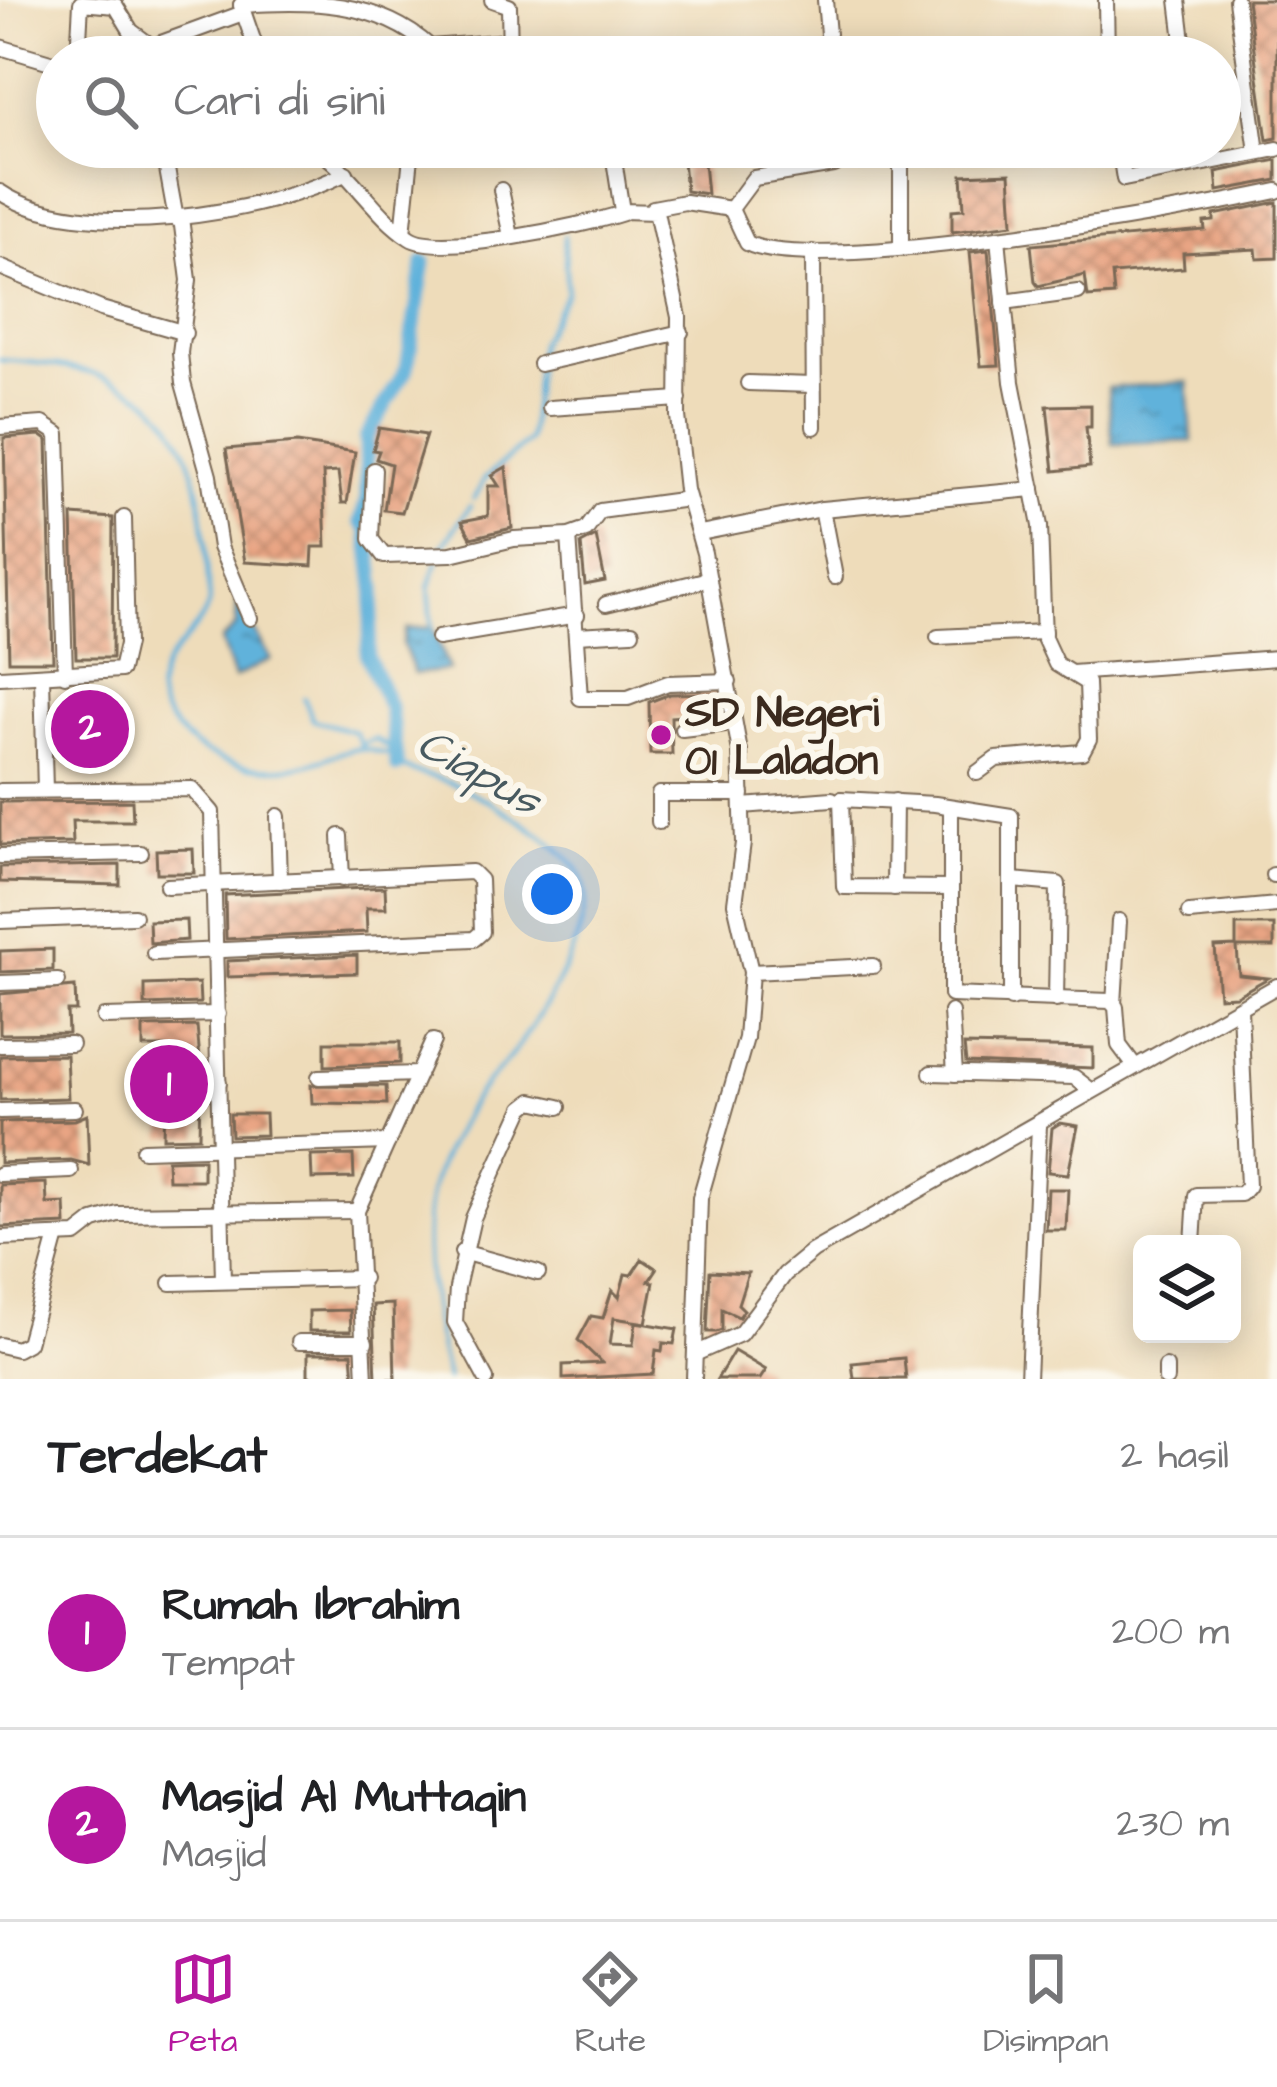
<!DOCTYPE html>
<html lang="id">
<style>
:root{--surface:#fff;--page:#f2f2f2;--text:#202124;--muted:#757577;--line:#e0e0e0;--accent:#b5179e}
body{margin:0;font-family:"Architects Daughter",sans-serif;background:var(--page);color:var(--text)}
.controls{position:absolute;right:36px;bottom:36px;display:grid;overflow:hidden;border-radius:18px;box-shadow:0 6px 30px #0003}
.controls button{width:108px;height:108px;display:grid;place-items:center;padding:0;border:0;border-bottom:3px solid var(--line);background:var(--surface);color:var(--text);font:60px sans-serif}
.you{position:absolute;left:552px;top:894px;width:42px;height:42px;margin:-30px;border:9px solid #fff;border-radius:50%;background:#1a73e8;box-shadow:0 0 0 18px #1a73e833}
.badge{display:grid;place-items:center;width:78px;height:78px;border-radius:50%;background:var(--accent);color:#fff;font-size:39px;font-weight:700}
.pin{position:absolute;translate:-50% -50%;border:6px solid #fff;box-shadow:0 3px 12px #0006}
.list{margin:0;padding:0;list-style:none}
h2{display:flex;justify-content:space-between;align-items:center;height:156px;margin:0;padding:0 48px;font-size:51px}
h2 small{font-size:39px;font-weight:400;color:var(--muted)}
.list li{display:grid;grid-template-columns:78px 1fr auto;gap:36px;align-items:center;box-sizing:border-box;height:192px;padding:0 48px;border-top:3px solid var(--line)}
.list b{display:block;font-size:45px;white-space:nowrap}
.list p{margin:0;font-size:39px;white-space:nowrap;color:var(--muted)}
.list em{font-size:39px;font-style:normal;color:var(--muted)}
.icon{flex:none;width:66px;height:66px;fill:none;stroke:currentColor;stroke-width:2;stroke-linecap:round;stroke-linejoin:round}
.map{position:relative;flex:none;width:1277px;height:1379px;overflow:hidden}
.search{position:absolute;background:var(--surface);box-shadow:0 6px 30px #0003;left:36px;right:36px;top:36px;height:132px;display:flex;align-items:center;gap:30px;box-sizing:border-box;padding:0 42px;border-radius:66px;color:var(--muted);font-size:45px}
.sheet{height:540px;background:var(--surface)}
nav{display:flex;justify-content:space-around;align-items:center;box-sizing:border-box;height:168px;border-top:3px solid var(--line);background:var(--surface);font-size:33px;color:var(--muted)}
nav a{display:grid;justify-items:center;gap:6px}
nav .on{color:var(--accent)}
.map>svg:first-child{display:block}
.water{fill:url(#water-ripples);stroke:#4e6e7c;stroke-width:3}
.lines{fill:none;stroke-linecap:round;stroke-linejoin:round}
.stream{stroke:#60b2db;stroke-width:4.5}
.canal{stroke:#60b2db;stroke-width:15}
.building{fill:url(#building-cross-hatch)}
.minor-casing{stroke:#7a6855;stroke-width:18}
.minor{stroke:#fff;stroke-width:14}
.poi-dot{fill:#b5179e;stroke:#fbf7ec;stroke-width:4.5}
.labels{text-anchor:middle;stroke-width:12;stroke-linejoin:round;paint-order:stroke}
.poi-label{font-size:42px;font-weight:bold;fill:#3b2a1e;stroke:#fbf7ec;text-anchor:start}
.water-label{font-size:45px;font-style:italic;fill:#485a60;stroke:#fbf7ec}
</style>
<div class="map">
<svg width="1277" height="1379" viewBox="0 0 1277 1379">
<defs>
<pattern id="water-ripples" width="26" height="14" patternUnits="userSpaceOnUse" patternTransform="scale(3)"><rect width="26" height="14" fill="#60b2db"/><path d="M2 4q2-2 4 0t4 0M15 11q2-2 4 0t4 0" fill="none" stroke="#5091b1"/></pattern>
<pattern id="building-cross-hatch" width="8" height="8" patternUnits="userSpaceOnUse" patternTransform="scale(3)"><rect width="8" height="8" fill="#e9a584"/><path d="M0 0l8 8M0 8l8-8" fill="none" stroke="#be876b"/></pattern>
</defs>
<rect width="100%" height="100%" fill="#fbf7ec"/>
<filter id="ink" filterUnits="userSpaceOnUse"><feTurbulence type="fractalNoise" baseFrequency=".00833" numOctaves="2"/><feDisplacementMap in="SourceGraphic" scale="24" xChannelSelector="R" yChannelSelector="G"/><feConvolveMatrix kernelMatrix="1 2 1 2 8 2 1 2 1" color-interpolation-filters="sRGB"/></filter>
<filter id="wash" filterUnits="userSpaceOnUse"><feTurbulence type="fractalNoise" baseFrequency=".004" numOctaves="4" result="noise"/><feDisplacementMap in="SourceGraphic" scale="48" xChannelSelector="R" yChannelSelector="G"/><feGaussianBlur stdDeviation="2.7" result="paint"/><feColorMatrix in="noise" values="0 0 0 0 0 0 0 0 0 0 0 0 0 0 0 0 0 1.4 0 .05"/><feComposite in="paint" operator="in"/></filter>
<g filter="url(#wash)">
<rect width="100%" height="100%" fill="#eedcba"/>
<g class="water">
<path d="M1188 382 1192 441 1113 444 1108 388Z"/>
<path d="M237 602 271 659 234 678 221 641 236 626Z"/>
<path d="M432 627 449 670 414 674 402 643 406 629Z"/>
</g>
<g class="lines">
<g class="stream">
<path d="M0 360C181 370 203 437 209 603 201 633 165 651 160 680 155 701 164 716 178 731 209 764 264 776 308 764 326 760 344 748 362 749 371 749 379 753 389 754 402 773 424 773 445 781 481 794 561 841 580 874 603 916 543 1012 517 1048 503 1068 482 1084 470 1105 456 1131 439 1159 432 1188 419 1242 433 1325 447 1379"/>
<path d="M474 499 485 478 529 440 539 344 567 292 564 236"/>
<path d="M440 550 470 506"/>
<path d="M432 627 429 588 438 560"/>
<path d="M304 698 313 720 355 732 363 749"/>
<path d="M362 744 375 739 395 752"/>
</g>
<path class="canal" d="M397 766 390 708 367 656 375 588 368 530 361 521 367 499 366 438 407 368 424 262"/>
</g>
<g id="blocks">
<g class="building">
<path d="M1247 0H1277V138L1267 140Z"/>
<path d="M676 147H709L710 162 704 163 707 194 686 191 683 161 671 155Z"/>
<path d="M1277 160V180L1218 191 1216 172Z"/>
<path d="M1010 173 1013 224 952 232V210L964 209 962 175Z"/>
<path d="M1277 202V258L1257 259 1256 249 1183 253 1184 268 1112 274 1114 295 1088 297 1085 275 1038 286 1035 282 1031 245 1205 230 1204 222 1214 221V215Z"/>
<path d="M988 250 999 365 981 366 970 252Z"/>
<path d="M1091 405V427H1086L1090 467 1054 471 1047 406Z"/>
<path d="M379 428 426 435 402 512 384 510 391 464 376 459 379 451 373 450Z"/>
<path d="M40 435 47 440 53 661H9L4 438Z"/>
<path d="M297 443 355 452 347 503H342L338 472 323 473 326 547H313L312 566 245 562 226 449Z"/>
<path d="M506 467 512 528 471 538 462 521 488 516V486H499L492 475Z"/>
<path d="M72 515 113 518 112 658H76Z"/>
<path d="M596 536 605 581 585 585 581 544Z"/>
<path d="M718 693 722 713 671 717 672 754H650L649 702 670 694Z"/>
<path d="M84 710 108 719 96 748 73 739Z"/>
<path d="M132 801 133 821H72L73 843 0 845V802Z"/>
<path d="M193 849 194 873H157L156 850Z"/>
<path d="M120 865V885L0 882V867Z"/>
<path d="M385 887 386 908H366L367 932 226 939 225 895Z"/>
<path d="M186 920 187 940 150 943 149 921Z"/>
<path d="M1236 925H1274V947H1237L1239 975 1268 978 1236 996 1219 997 1215 947 1236 946Z"/>
<path d="M53 949V970L0 972V951Z"/>
<path d="M357 955V973L227 977V961Z"/>
<path d="M199 983 200 1003 145 1005V985Z"/>
<path d="M75 987 76 1011H67L68 1033 0 1034V994Z"/>
<path d="M197 1026 201 1071 166 1073 165 1047H143V1027Z"/>
<path d="M325 1042H400V1063L325 1066Z"/>
<path d="M964 1045 1093 1048V1068L966 1063Z"/>
<path d="M66 1055 68 1098 0 1100V1056Z"/>
<path d="M311 1085 386 1086 387 1104 312 1103Z"/>
<path d="M200 1094 199 1137 163 1138 164 1095Z"/>
<path d="M230 1114H265L266 1135 231 1136Z"/>
<path d="M87 1115 89 1165 71 1160 0 1163V1122L75 1120Z"/>
<path d="M1060 1123 1078 1126 1068 1174 1048 1172 1052 1128Z"/>
<path d="M353 1155 354 1178 312 1179 311 1156Z"/>
<path d="M203 1159V1180H168L167 1160Z"/>
<path d="M46 1183 47 1204 65 1203 66 1224 0 1227V1185Z"/>
<path d="M1048 1189H1068L1066 1230H1046Z"/>
<path d="M642 1259 657 1269 649 1281 654 1282 646 1323 614 1318 610 1344 633 1345 636 1322 677 1329 674 1344 663 1343 662 1351 656 1350 653 1374 563 1379V1365L602 1363 578 1340 591 1316 603 1318 612 1290 619 1297 625 1274 631 1275Z"/>
<path d="M710 1271 748 1273 738 1304 744 1310 739 1317 722 1309V1330L716 1332H707Z"/>
<path d="M393 1304 395 1379H376L373 1305Z"/>
<path d="M350 1310 351 1331H309V1311Z"/>
<path d="M734 1351 766 1370 760 1379H717Z"/>
<path d="M308 1353H352L354 1379 308 1376Z"/>
<path d="M904 1358 906 1379H854L852 1363Z"/>
</g>
</g>
</g>
<g filter="url(#ink)">
<use href="#blocks" fill-opacity="0" stroke="#7a6855" stroke-width="3"/>
<g class="lines">
<g class="minor-casing">
<g id="minor">
<path d="M492 0 509 6 510 57"/>
<path d="M825 0 830 57"/>
<path d="M1106 0 1107 57"/>
<path d="M1178 0 1185 57"/>
<path d="M1236 0 1257 152"/>
<path d="M241 5C309 0 378 0 430 47L509 41"/>
<path d="M241 5 259 57"/>
<path d="M0 47 57 64"/>
<path d="M153 54 161 43 243 13"/>
<path d="M78 57 81 3 116 6 131 31 154 48"/>
<path d="M163 147 176 219"/>
<path d="M314 147C351 171 374 215 410 238 439 257 587 225 623 213"/>
<path d="M612 147 622 211 656 212 679 317 678 416 686 490 704 553 740 752 743 843 735 903 751 972 746 1038 700 1198 694 1379"/>
<path d="M1119 147 1124 179 1277 149"/>
<path d="M901 149V245"/>
<path d="M837 162 957 147"/>
<path d="M501 190 511 236"/>
<path d="M0 192C78 245 268 214 346 173"/>
<path d="M653 208 685 202 731 209 747 243C811 278 1190 210 1277 191"/>
<path d="M731 209 754 178 834 165 837 147"/>
<path d="M181 218 189 280 180 353 183 383 209 476 220 547 250 618"/>
<path d="M403 233 412 147"/>
<path d="M813 252 814 427"/>
<path d="M0 267 101 309 185 333"/>
<path d="M1004 302 1078 292"/>
<path d="M540 364 681 332"/>
<path d="M748 383 813 385"/>
<path d="M550 408 679 399"/>
<path d="M0 427 43 424 58 434 65 675"/>
<path d="M374 470 371 539 384 556 451 554 514 539 569 536 586 530 600 511 688 499"/>
<path d="M822 509 835 577"/>
<path d="M700 533 822 509 1033 489"/>
<path d="M569 536 580 698H628L668 683 729 681"/>
<path d="M606 604 709 579"/>
<path d="M576 635 632 632"/>
<path d="M938 637 1044 632"/>
<path d="M438 638 577 615"/>
<path d="M1072 673 1277 658"/>
<path d="M42 676 45 790"/>
<path d="M0 677 121 670 127 644 124 518"/>
<path d="M682 729 734 723"/>
<path d="M977 773 996 759 1082 752 1089 739 1087 683 1056 664 1044 638 1040 526 1012 382 998 238"/>
<path d="M0 791 192 789 212 812 223 1281"/>
<path d="M743 806 832 799"/>
<path d="M951 808V995L1110 1001 1116 1007 1119 1045 1134 1065"/>
<path d="M278 816 280 881"/>
<path d="M659 822V794H742"/>
<path d="M340 836 342 879"/>
<path d="M0 856 141 853"/>
<path d="M1273 875H1277"/>
<path d="M1012 880 1058 884 1056 1000"/>
<path d="M894 888 895 801"/>
<path d="M950 888 844 887 841 799 935 804 1011 816V999"/>
<path d="M1189 913 1277 905"/>
<path d="M0 921 134 916"/>
<path d="M154 953 474 939 482 932 480 880 472 872 167 886"/>
<path d="M751 972 873 966"/>
<path d="M0 983 58 981"/>
<path d="M1114 1004 1119 921"/>
<path d="M951 1012 955 1074"/>
<path d="M104 1017 218 1014"/>
<path d="M0 1045 71 1044"/>
<path d="M931 1073 1074 1077 1092 1091"/>
<path d="M319 1077 418 1074"/>
<path d="M139 1085 219 1082"/>
<path d="M0 1111 75 1109"/>
<path d="M143 1150 388 1142"/>
<path d="M0 1174 71 1171"/>
<path d="M0 1238 76 1235 94 1221 118 1214 357 1211"/>
<path d="M1193 1244 1196 1195 1241 1194 1248 1186 1240 1009"/>
<path d="M462 1252 538 1273"/>
<path d="M171 1283 363 1278"/>
<path d="M299 1342H365"/>
<path d="M0 1345 17 1349 28 1343 57 1236"/>
<path d="M697 1353 740 1334 785 1274 813 1251 1277 986"/>
<path d="M1166 1367V1379"/>
<path d="M365 1379 357 1211 433 1041"/>
<path d="M486 1379 455 1322 457 1288 473 1218 523 1108 532 1101 559 1107"/>
<path d="M1028 1379 1039 1125"/>
</g>
</g>
<use href="#minor" class="minor"/>
</g>
</g>
<circle class="poi-dot" cx="661" cy="735" r="12"/>
<g class="labels">
<g class="poi-label">
<text x="685" y="726">SD Negeri<tspan x="685" dy="48">01 Laladon</tspan></text>
</g>
<g class="water-label">
<text transform="translate(480 770) rotate(29)" y="16">Ciapus</text>
</g>
</g>
</svg>
<div class="controls">
<button><svg class="icon" aria-label="layers" viewBox="0 0 24 24"><path d="M12 4l9 5-9 5-9-5zM3 14l9 5 9-5"/></svg></button>
</div>
<div class="you"></div>
<div class="pin badge" style="left:169px;top:1084px">1</div>
<div class="pin badge" style="left:90px;top:729px">2</div>
<div class="search"><svg class="icon" aria-label="search" viewBox="0 0 24 24"><circle cx="10" cy="10" r="6"/><path d="M15 15l6 6"/></svg>Cari di sini</div>
</div>
<section class="sheet">
<h2>Terdekat<small>2 hasil</small></h2>
<ul class="list">
<li><span class="badge">1</span><div><b>Rumah Ibrahim</b><p>Tempat</p></div><em>200 m</em></li>
<li><span class="badge">2</span><div><b>Masjid Al Muttaqin</b><p>Masjid</p></div><em>230 m</em></li>
</ul>
</section>
<nav>
<a class="on"><svg class="icon" aria-label="map" viewBox="0 0 24 24"><path d="M3 6l6-2 6 2 6-2v14l-6 2-6-2-6 2zM9 4v14M15 6v14"/></svg>Peta</a>
<a><svg class="icon" aria-label="directions" viewBox="0 0 24 24"><path d="M12 3l9 9-9 9-9-9zM9 14v-3h6M13 9l2 2-2 2"/></svg>Rute</a>
<a><svg class="icon" aria-label="saved" viewBox="0 0 24 24"><path d="M7 4h10v16l-5-4-5 4z"/></svg>Disimpan</a>
</nav>
